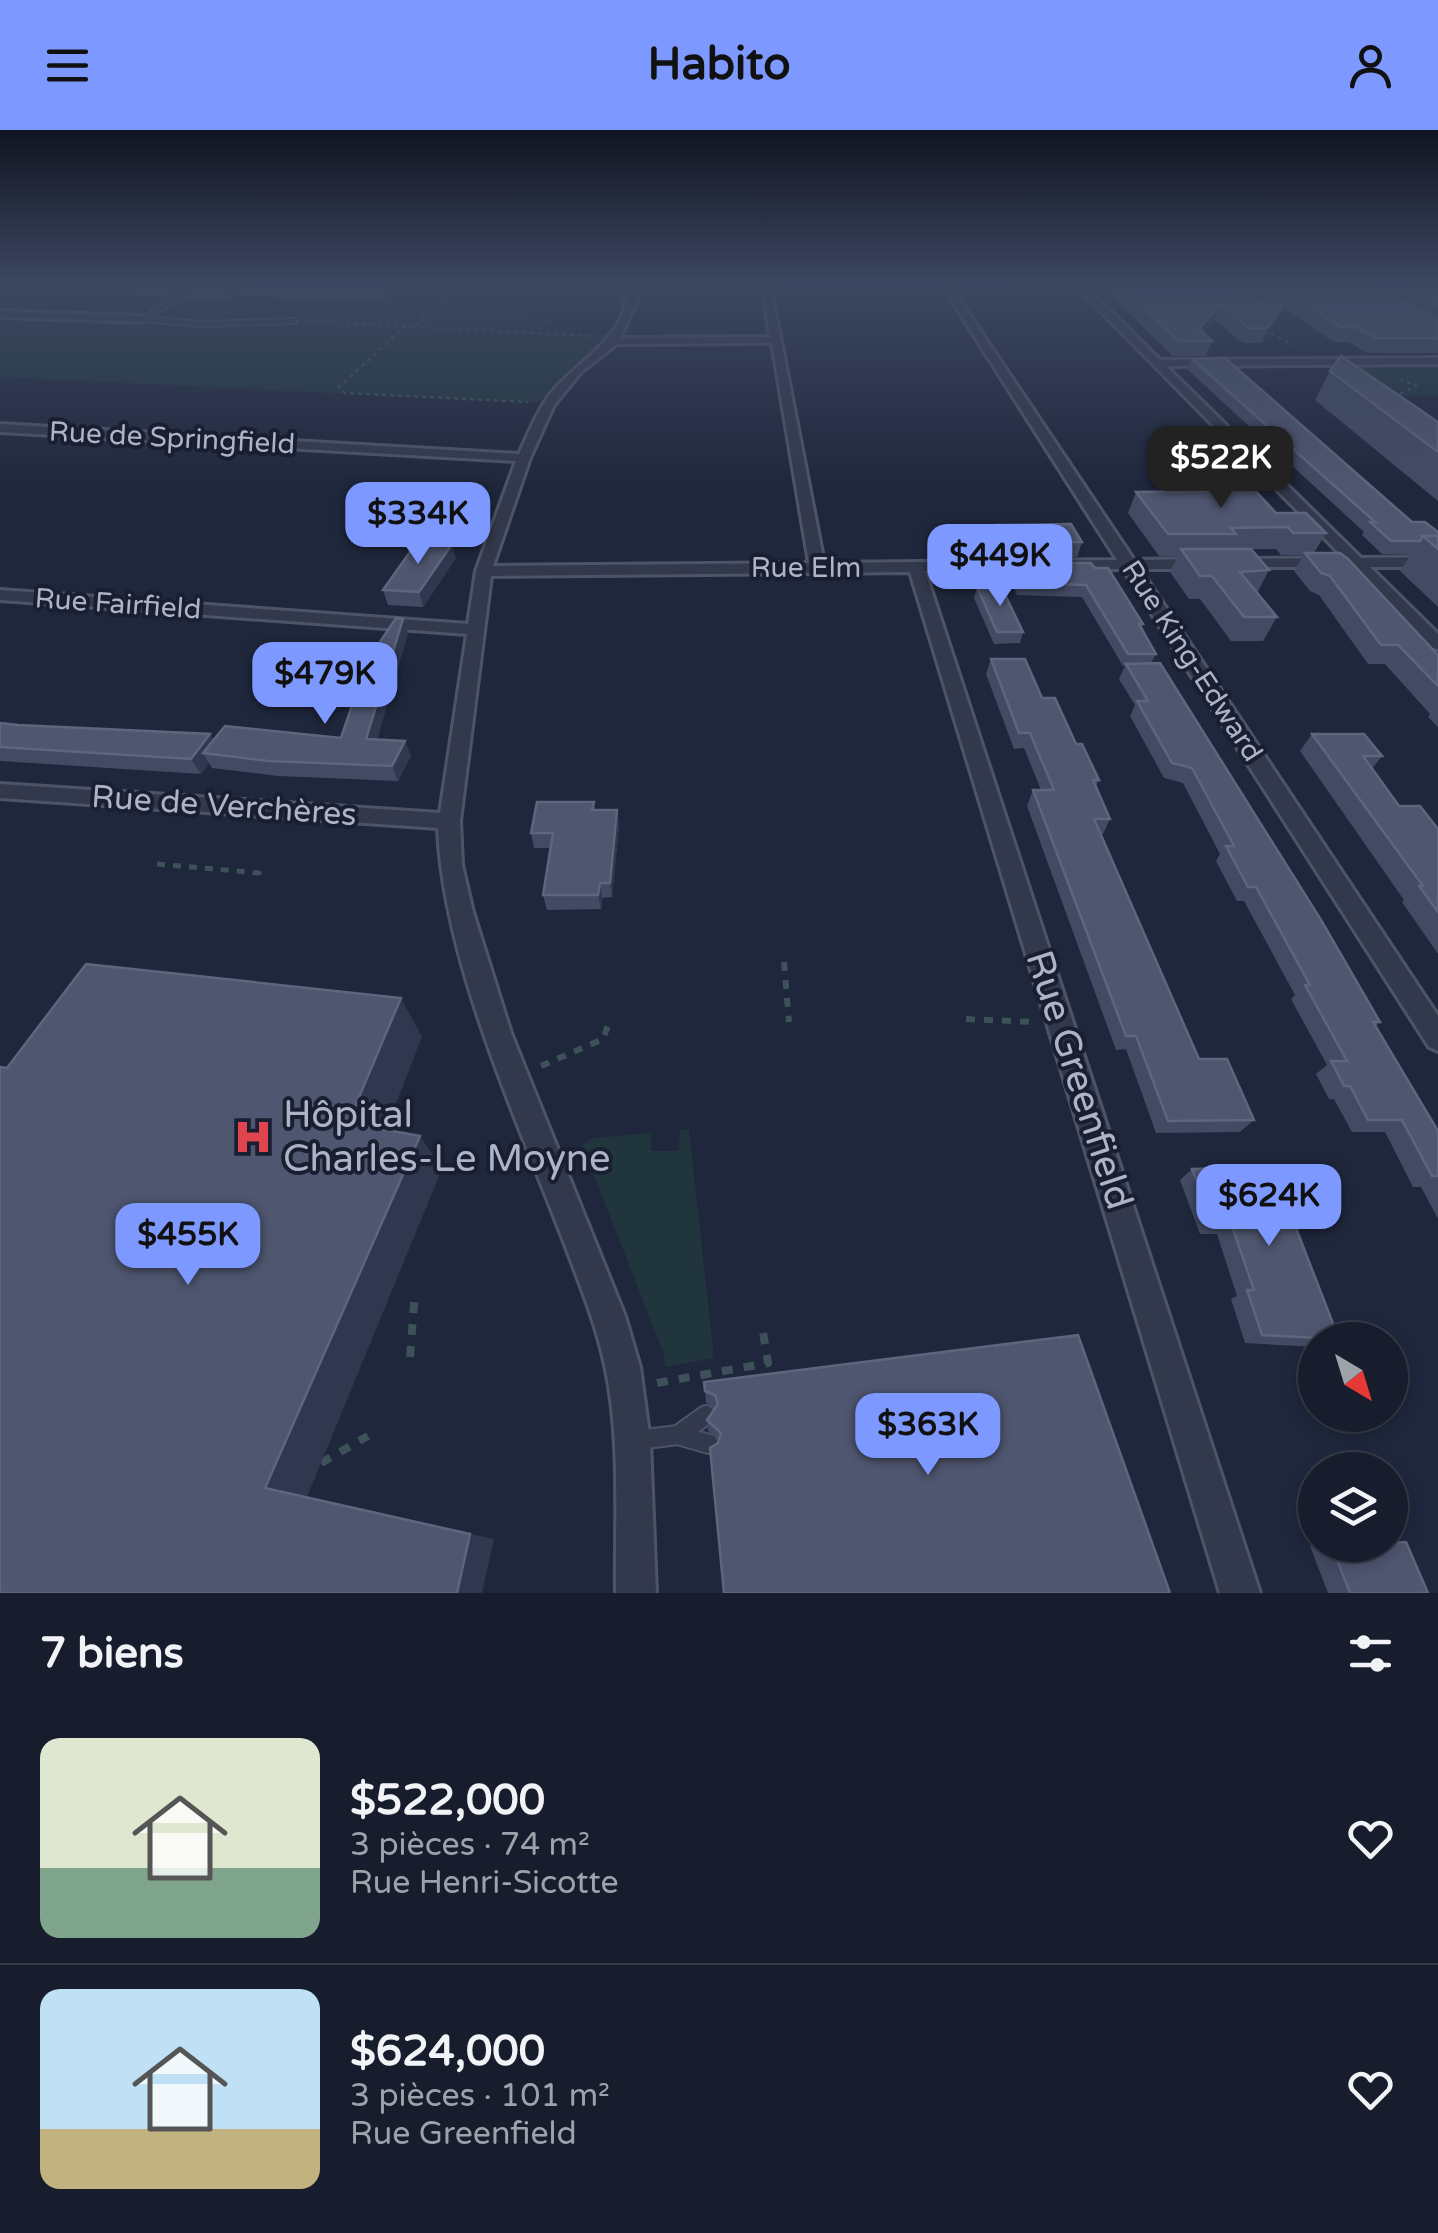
<!DOCTYPE html>
<html lang="fr">
<head>
<meta charset="utf-8">
<style>
  body { margin:0; font-family:"Varela Round",sans-serif; background:#242a39; color:#f1f3f6; height:100vh; display:flex; flex-direction:column; font-size:38px; white-space:nowrap }
  * { box-sizing:border-box; margin:0 }
  p { font-size:32px; color:#9ea2aa }
  .icon { flex:none; width:55px; height:55px; fill:none; stroke:currentColor; stroke-width:2; stroke-linecap:round; stroke-linejoin:round }
  .map { position:relative; height:1463px; overflow:hidden }
  .sheet { display:flex; flex-direction:column; background:#171d2d; flex:1 }
  .sheet>* { flex:none }
  .needle { width:65px; rotate:142deg }
  .buttons { position:absolute; left:1298px; top:1192px; display:grid; gap:20px }
  .buttons a { display:grid; place-items:center; width:110px; height:110px; border-radius:50%; background:#171d2d; box-shadow:0 5px 15px #0003,0 0 0 2px #363b49; font-size:50px }
  .price { position:absolute; translate:-50% -85px; padding:0 22px; border-radius:20px; background:#7d98ff; color:#111; font-size:32px; line-height:65px; filter:drop-shadow(0 2px 5px #0008) }
  .price::after { content:''; position:absolute; left:50%; top:60px; width:30px; height:22px; margin-left:-15px; background:inherit; clip-path:polygon(0 0,100% 0,50% 100%) }
  .price.selected { background:#222; color:#fff }
  ul { padding:0; list-style:none }
  li { display:flex; align-items:center; gap:30px; height:250px; padding:0 40px }
  li+li { border-top:2px solid #363b49 }
  li span { display:grid; place-items:center; flex:none; width:280px; height:200px; border-radius:20px; color:#555 }
  li>.icon { margin-inline-start:auto }
  span .icon { width:120px; height:120px; fill:#fffc; stroke-width:1 }
  li b { font-size:42px }
  h2 { display:flex; justify-content:space-between; align-items:center; height:120px; padding:0 40px; font-size:42px }
  header { display:flex; justify-content:space-between; align-items:center; height:130px; padding:0 40px; background:#7d98ff; color:#111; font-size:45px; font-weight:800 }
  .map>svg:first-child { display:block }
  .green { fill:#21353d }
  .lines { fill:none; stroke-linecap:round; stroke-linejoin:round }
  .lane-far1-casing { stroke:#4e5467; stroke-width:8 }
  .lane-casing { stroke:#4e5467; stroke-width:22 }
  .street-casing { stroke:#4e5467; stroke-width:6 }
  .path-far3 { stroke:#3c5158; stroke-width:2.5; stroke-dasharray:4 4; stroke-linecap:butt }
  .path-far2 { stroke:#3c5158; stroke-width:5; stroke-dasharray:8 8; stroke-linecap:butt }
  .path-far1 { stroke:#3c5158; stroke-width:6; stroke-dasharray:9 9; stroke-linecap:butt }
  .path { stroke:#3c5158; stroke-width:8; stroke-dasharray:11 11; stroke-linecap:butt }
  .lane-far1 { stroke:#33394c; stroke-width:5 }
  .lane { stroke:#33394c; stroke-width:18 }
  .street { fill:#33394c; fill-rule:evenodd }
  .wall { fill:#434b64; fill-rule:evenodd }
  .shaded-wall { fill:#303850 }
  .building { fill:#4f566f; stroke:#5e657d; stroke-width:2.5 }
  .labels { text-anchor:middle; dominant-baseline:central; stroke-width:8; stroke-linejoin:round; paint-order:stroke }
  .far-street-label { font-size:28px; fill:#aeb4c8; stroke:#191f31 }
  .street-label { font-size:32px; fill:#aeb4c8; stroke:#191f31 }
  .near-street-label { font-size:38px; fill:#aeb4c8; stroke:#191f31 }
  .near-poi-label { font-size:38px; fill:#aeb4c8; stroke:#191f31; text-anchor:start }
</style>
</head>
<body>
<header><svg class="icon" aria-label="menu" viewBox="0 0 24 24"><path d="M4 6h16M4 12h16M4 18h16"/></svg>Habito<svg class="icon" aria-label="person" viewBox="0 0 24 24"><circle cx="12" cy="8" r="4"/><path d="M4 21q1-7 8-7t8 7"/></svg></header>
<div class="map">
<svg width="1438" height="1463" viewBox="0 0 1438 1463">
  <rect width="100%" height="100%" fill="#1f273c"/>
  <g class="green">
    <path d="M357 154 527 156 508 176 538 178 531 186 554 187 543 200 606 204 538 273 0 247V194L13 188 166 193 207 170 326 174Z"/>
    <path d="M1438 235V266H1396L1361 238Z"/>
    <path d="M689 999 714 1228 665 1237 664 1224 582 1015 593 1008 651 1003V1021H679L680 1000Z"/>
  </g>
  <g class="lines">
    <g class="lane-far1-casing">
      <g id="lane-far1">
        <path d="M142 189 203 194 294 191"/>
        <path d="M142 189 203 154"/>
      </g>
    </g>
    <g class="lane-casing">
      <g id="lane">
        <path d="M678 1305 709 1314"/>
        <path d="M637 1310 678 1305 706 1285"/>
      </g>
    </g>
    <g class="street-casing">
      <g id="street">
        <path d="M626 154H634L638 168 620 208 770 207 762 154H770L824 433 1117 430 941 154H949L1134 430 1200 429 1208 434 1200 439H1140L1438 886V921L1429 917 1123 439 925 441 1260 1463H1220L910 442 491 446 460 691 462 735 473 782 511 903 625 1186 640 1237 650 1311 656 1463H616C615 1388 621 1308 605 1235 596 1193 579 1152 564 1112 517 989 443 829 438 698L0 668V654L440 683 467 504 0 470V460L468 494 476 441 516 331 0 302V294L519 324C527 307 534 289 544 273 569 233 634 208 626 154ZM772 213 809 433 493 436 530 328 554 275 581 242 617 214Z"/>
        <path d="M1074 154H1083L1160 230 1438 228V234L1166 236 1361 428 1438 427V437H1370L1438 504V519L1432 518 1353 437H1227V431L1232 429 1344 428Z"/>
        <path d="M1242 163 1266 167 1279 175 1256 182 1225 171ZM1243 169 1265 174 1256 176 1239 171Z"/>
        <path d="M0 181 142 186 147 189 142 192 0 187Z"/>
      </g>
    </g>
    <g class="path-far3">
      <path d="M30 154 60 155"/>
      <path d="M532 154H614"/>
      <path d="M0 161 40 154"/>
      <path d="M299 176 334 177"/>
      <path d="M307 191 591 206"/>
      <path d="M416 195 459 156 472 154"/>
      <path d="M406 196 339 257 345 263 528 272"/>
      <path d="M1264 199 1293 215"/>
      <path d="M1392 264 1404 263 1416 255 1401 250"/>
    </g>
    <path class="path-far2" d="M157 734 259 743 258 751"/>
    <g class="path-far1">
      <path d="M784 832 789 892"/>
      <path d="M966 889 1033 892"/>
      <path d="M541 936 603 909 608 895"/>
    </g>
    <g class="path">
      <path d="M410 1227 415 1161"/>
      <path d="M657 1253 768 1233 763 1202"/>
      <path d="M321 1333 368 1306"/>
    </g>
    <use href="#lane-far1" class="lane-far1"/>
    <use href="#lane" class="lane"/>
    <use href="#street" class="street"/>
  </g>
  <g class="wall">
    <path d="M0 154H38L26 159 9 158 0 162Z"/>
    <path d="M129 154H406L383 171 237 166 231 170 191 168 187 157 168 167 135 166Z"/>
    <path d="M1099 154H1438V223H1367L1349 212H1334L1285 179 1261 213H1243L1214 190 1203 203 1212 211 1206 226H1173ZM1243 159 1267 163 1273 168 1261 171 1236 163Z"/>
    <path d="M1192 229 1412 392 1438 402V477L1400 441 1411 424H1382L1362 405 1364 402 1188 240Z"/>
    <path d="M1330 241 1438 292V371L1315 270Z"/>
    <path d="M1201 354 1326 403 1314 423 1438 525V597L1428 587 1430 584 1385 534H1368L1319 465 1310 461 1294 441 1304 425H1281L1276 419H1251L1269 440 1257 463 1277 487 1263 511H1231L1200 469H1189L1170 442 1178 426H1159L1128 383 1136 362 1198 361Z"/>
    <path d="M477 368 457 398 431 396 428 385Z"/>
    <path d="M996 395 1082 412 1077 427H1000L992 409Z"/>
    <path d="M456 428 423 477 388 475 383 460Z"/>
    <path d="M1011 433 1095 438 1143 494 1141 499 1156 524 1151 533 1380 892 1376 896 1438 1001V1089L1421 1057H1413L1385 1002H1352L1334 969H1329L1316 944 1327 935 1291 869 1295 865 1244 771H1237L1216 731 1220 724 1183 653 1164 648 1130 586 1135 575 1119 549 1125 536H1123L1082 467 1017 465 1008 445Z"/>
    <path d="M977 457 1023 502 1020 513 994 514 974 468Z"/>
    <path d="M403 489 408 503 377 609 405 611 411 626 398 651 278 646 212 638 209 633 201 644 0 631V593L214 609 341 608Z"/>
    <path d="M991 529 1042 568 1076 614 1099 650 1096 656 1110 689 1103 704H1101L1199 929 1254 990 1240 1002 1156 1003 1126 919 1116 920 1027 676 1033 660H1041L1024 618 1014 619 986 544Z"/>
    <path d="M1312 604 1382 626 1372 639 1399 676 1438 699V824L1402 772 1404 770 1300 621Z"/>
    <path d="M594 672 595 680H617L619 695 612 767 602 768 601 779 547 780 543 765 551 718H534L531 703Z"/>
    <path d="M1192 1039 1301 1080 1291 1086 1339 1209 1315 1210V1217L1245 1213 1231 1169 1237 1166 1217 1104H1200L1180 1050Z"/>
    <path d="M1078 1205 718 1313 719 1310 708 1301 707 1290 716 1278 706 1273 704 1252Z"/>
    <path d="M1333 1415 1428 1463H1328L1310 1416Z"/>
  </g>
  <g class="shaded-wall">
    <path d="M0 154H6L9 158 0 162Z"/>
    <path d="M23 154H38L26 159Z"/>
    <path d="M162 154H185L187 157 168 167Z"/>
    <path d="M225 154H233L237 166 231 170Z"/>
    <path d="M379 154H406L383 171Z"/>
    <path d="M1231 154H1245L1243 159 1221 170 1227 156Z"/>
    <path d="M1291 165 1285 179 1261 213 1267 198Z"/>
    <path d="M1220 175 1214 190 1196 211 1199 199Z"/>
    <path d="M475 357 477 368 457 398 454 387Z"/>
    <path d="M452 414 456 428 423 477 419 462Z"/>
    <path d="M403 489 408 503 373 624 366 609Z"/>
    <path d="M210 604 220 619 203 623 209 633 201 644 191 629Z"/>
    <path d="M405 611 411 626 398 651 392 636Z"/>
    <path d="M617 680 619 695 612 767 610 753Z"/>
    <path d="M600 753 602 768 601 779 598 765Z"/>
    <path d="M401 868 422 907 375 1027 348 993Z"/>
    <path d="M420 1006 442 1039 307 1367 265 1358Z"/>
    <path d="M470 1404 494 1409 482 1463H457Z"/>
  </g>
  <g class="building">
    <path d="M1117 154H1231L1227 156 1229 160 1261 171 1286 164 1289 160 1279 154H1372L1438 191V208H1375L1356 197H1341L1291 165 1267 198H1249L1220 175 1199 199 1212 211H1179Z"/>
    <path d="M1396 154H1438V177Z"/>
    <path d="M1341 226 1438 292V322L1330 241Z"/>
    <path d="M1225 228 1412 392H1425L1438 402V406H1423L1420 411H1391L1370 392H1375L1192 229Z"/>
    <path d="M1201 354H1249L1276 383H1306L1326 403H1293L1288 397 1231 398 1236 404H1168L1136 362 1207 361Z"/>
    <path d="M449 356 475 357 454 387 428 385Z"/>
    <path d="M1071 394 1082 412 1004 413 996 395Z"/>
    <path d="M1423 406H1438V419Z"/>
    <path d="M417 412 452 414 419 462 383 460Z"/>
    <path d="M1181 419H1251L1269 440 1240 442 1277 487H1244L1212 446H1200Z"/>
    <path d="M1305 423H1340L1348 429 1438 525V556L1398 515H1381L1330 446 1321 443Z"/>
    <path d="M1011 433H1091L1095 438H1108L1143 494H1139L1156 524H1128L1086 455 1020 453Z"/>
    <path d="M1001 456 1023 502H997L977 457Z"/>
    <path d="M396 488 403 489 366 609 405 611 392 636 269 631 203 623 225 596 341 608 367 531Z"/>
    <path d="M991 529H1025L1042 568H1055L1076 614H1082L1099 650H1093L1110 689H1094L1199 929H1227L1254 990 1168 991 1136 906H1126L1033 660H1054L1030 603H1019Z"/>
    <path d="M1160 533 1321 790 1380 892H1373L1438 1001V1046H1432L1402 990H1368L1350 956H1344L1331 931H1347L1305 855H1310L1256 757H1248L1226 716H1234L1192 638 1172 633 1137 571H1148L1126 534Z"/>
    <path d="M0 593 18 595 210 604 191 629 0 617Z"/>
    <path d="M1312 604H1364L1382 626H1363L1399 676H1420L1438 699V782L1419 756H1423Z"/>
    <path d="M537 672H594L592 680H617L610 753H600L598 765H543L553 703H531Z"/>
    <path d="M86 834 401 868 348 993 420 1006 265 1358 470 1404 457 1463H0V937L7 938Z"/>
    <path d="M1280 1037 1301 1080H1289L1339 1209 1262 1205 1247 1160H1254L1231 1093 1214 1094 1192 1039Z"/>
    <path d="M1078 1205 1170 1463H724L710 1318 718 1313 721 1303 707 1290 718 1274 715 1265 705 1261 704 1252Z"/>
    <path d="M1406 1412 1428 1463H1350L1331 1415H1390V1413Z"/>
  </g>
  <linearGradient id="sky" x2="0" y2="1"><stop stop-color="#111521"/><stop offset="0.43" stop-color="#3c4761"/><stop offset="1" stop-color="#3c4761" stop-opacity="0"/></linearGradient>
  <rect width="1438" height="358" fill="url(#sky)"/>
  <defs>
    <g id="hospital-bare" transform="scale(3)"><path d="M-5-5h3v3.5h4V-5h3V5h-3V1.5h-4V5h-3Z" fill="#e0444e" stroke="#191f31" stroke-width="2.5" paint-order="stroke"/></g>
  </defs>
  <g fill-rule="evenodd">
    <use href="#hospital-bare" x="253" y="1007"/>
  </g>
  <g class="labels">
    <g class="far-street-label">
      <text transform="translate(172 308) rotate(3)">Rue de Springfield</text>
      <text x="806" y="438">Rue Elm</text>
      <text transform="translate(118 474) rotate(4)">Rue Fairfield</text>
      <text transform="translate(1192 531) rotate(57)">Rue King-Edward</text>
    </g>
    <g class="street-label">
      <text transform="translate(224 676) rotate(4)">Rue de Verchères</text>
    </g>
    <g class="near-street-label">
      <text transform="translate(1079 950) rotate(72)">Rue Greenfield</text>
    </g>
    <g class="near-poi-label">
      <text x="283" y="985">Hôpital<tspan x="283" dy="44">Charles-Le Moyne</tspan></text>
    </g>
  </g>
</svg>
<div class="buttons">
<a><svg class="needle" viewBox="-14 -14 28 28"><path d="M0-13l5 13h-10z" fill="#e53935"/><path d="M0 13l5-13h-10z" fill="#9ea2aa"/></svg></a>
<a><svg class="icon" aria-label="layers" viewBox="0 0 24 24"><path d="M12 4l9 5-9 5-9-5zM3 14l9 5 9-5"/></svg></a>
</div>
<b class="price selected" style="left:1221px;top:381px">$522K</b>
<b class="price" style="left:418px;top:437px">$334K</b>
<b class="price" style="left:1000px;top:479px">$449K</b>
<b class="price" style="left:325px;top:597px">$479K</b>
<b class="price" style="left:1269px;top:1119px">$624K</b>
<b class="price" style="left:188px;top:1158px">$455K</b>
<b class="price" style="left:928px;top:1348px">$363K</b>
</div>
<section class="sheet">
<h2>7 biens<svg class="icon" aria-label="filters" viewBox="0 0 24 24"><path d="M4 7h16M4 17h16"/><circle cx="9" cy="7" r="2"/><circle cx="15" cy="17" r="2"/></svg></h2>
<ul>
<li><span style="background:linear-gradient(#dfe7d0 65%,#7fa58c 0)"><svg class="icon" aria-label="home" viewBox="0 0 24 24"><path d="M3 11l9-7 9 7M6 9v11h12V9"/></svg></span><div><b>$522,000</b><p>3 pièces · 74 m²</p><p>Rue Henri-Sicotte</p></div><svg class="icon" aria-label="heart" viewBox="0 0 24 24"><path d="M12 20l-8-8c-3-5 5-10 8-4 3-6 11-1 8 4z"/></svg></li>
<li><span style="background:linear-gradient(#bfe0f5 70%,#c2b280 0)"><svg class="icon" aria-label="home" viewBox="0 0 24 24"><path d="M3 11l9-7 9 7M6 9v11h12V9"/></svg></span><div><b>$624,000</b><p>3 pièces · 101 m²</p><p>Rue Greenfield</p></div><svg class="icon" aria-label="heart" viewBox="0 0 24 24"><path d="M12 20l-8-8c-3-5 5-10 8-4 3-6 11-1 8 4z"/></svg></li>
</ul>
</section>
</body>
</html>
